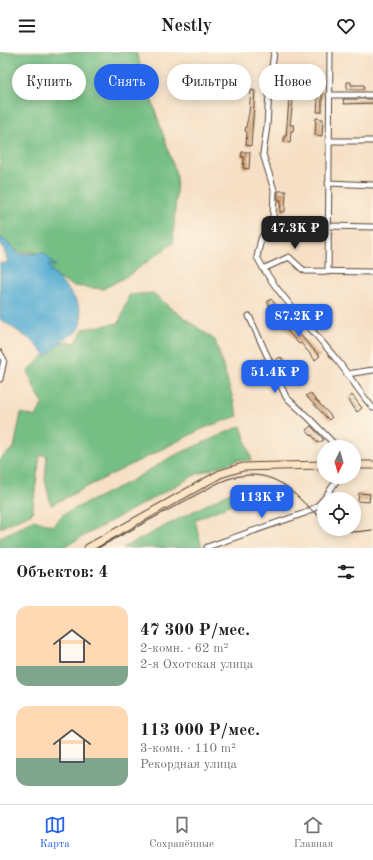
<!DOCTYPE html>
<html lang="ru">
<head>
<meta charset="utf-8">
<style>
  body { margin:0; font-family:"Old Standard TT",serif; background:#f6f6f6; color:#202124; height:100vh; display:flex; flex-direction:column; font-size:15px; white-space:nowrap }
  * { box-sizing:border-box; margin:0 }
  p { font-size:13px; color:#757577 }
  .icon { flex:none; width:22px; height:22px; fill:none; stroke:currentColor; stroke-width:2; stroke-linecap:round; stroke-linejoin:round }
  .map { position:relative; height:496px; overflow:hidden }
  .sheet { display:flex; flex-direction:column; background:#fff; flex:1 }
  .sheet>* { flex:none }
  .top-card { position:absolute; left:12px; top:12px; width:349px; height:36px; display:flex; gap:8px }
  .needle { width:26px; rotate:185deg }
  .fabs { position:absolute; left:317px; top:388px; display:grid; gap:8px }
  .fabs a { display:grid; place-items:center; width:44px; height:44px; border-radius:50%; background:#fff; box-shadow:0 2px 10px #0003; font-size:20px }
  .price { position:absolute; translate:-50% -34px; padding:0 9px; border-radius:8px; background:#2563eb; color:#fff; font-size:13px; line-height:26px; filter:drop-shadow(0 1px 2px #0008) }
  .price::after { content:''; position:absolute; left:50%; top:24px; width:12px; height:9px; margin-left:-6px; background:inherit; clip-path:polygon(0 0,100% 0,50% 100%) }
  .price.active { background:#222; color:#fff }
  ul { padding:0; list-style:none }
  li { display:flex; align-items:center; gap:12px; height:100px; padding:0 16px }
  li span { display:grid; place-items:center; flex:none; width:112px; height:80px; border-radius:12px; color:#555 }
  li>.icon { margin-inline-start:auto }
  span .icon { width:48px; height:48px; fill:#fffc; stroke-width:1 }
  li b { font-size:17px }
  h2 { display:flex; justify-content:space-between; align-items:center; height:48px; padding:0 16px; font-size:17px }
  .pill { padding:0 14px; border-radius:18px; background:#fff; box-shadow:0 2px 10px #0003; font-size:14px; line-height:36px }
  .pill.active { background:#2563eb; color:#fff }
  header { display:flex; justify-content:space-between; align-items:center; height:52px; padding:0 16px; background:#fff; font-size:18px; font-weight:700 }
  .tabs { display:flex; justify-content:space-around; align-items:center; height:56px; border-top:1px solid #e0e0e0; background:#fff; font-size:11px; color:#757577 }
  .tabs a { display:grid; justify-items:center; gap:2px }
  .tabs .active { color:#2563eb }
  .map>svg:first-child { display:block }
  .forest { fill:#75be84; stroke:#587451 }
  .water { fill:#56add3; stroke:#486c78 }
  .building { fill:#d0a272 }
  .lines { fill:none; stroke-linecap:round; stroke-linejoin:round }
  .street-casing { stroke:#574537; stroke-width:7 }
  .secondary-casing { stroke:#574537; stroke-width:9 }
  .street { stroke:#fff; stroke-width:5 }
  .secondary { stroke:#fce5c4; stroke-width:7 }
  .tram { stroke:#3b2a1e; stroke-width:1 }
</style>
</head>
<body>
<header><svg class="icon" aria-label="menu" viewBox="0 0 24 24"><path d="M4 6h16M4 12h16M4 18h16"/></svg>Nestly<svg class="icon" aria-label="heart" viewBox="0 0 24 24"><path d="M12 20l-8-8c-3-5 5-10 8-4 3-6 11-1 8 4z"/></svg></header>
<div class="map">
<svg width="373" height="496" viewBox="0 0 373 496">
  <rect width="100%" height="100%" fill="#fcf5e5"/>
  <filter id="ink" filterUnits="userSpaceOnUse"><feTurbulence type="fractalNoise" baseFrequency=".025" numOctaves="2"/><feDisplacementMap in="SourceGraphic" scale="8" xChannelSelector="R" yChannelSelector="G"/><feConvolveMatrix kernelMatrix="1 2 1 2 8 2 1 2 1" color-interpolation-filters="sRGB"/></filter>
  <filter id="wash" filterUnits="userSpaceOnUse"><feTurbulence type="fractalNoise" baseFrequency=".012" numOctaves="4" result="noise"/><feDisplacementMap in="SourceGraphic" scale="16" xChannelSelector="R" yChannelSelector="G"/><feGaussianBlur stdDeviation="0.9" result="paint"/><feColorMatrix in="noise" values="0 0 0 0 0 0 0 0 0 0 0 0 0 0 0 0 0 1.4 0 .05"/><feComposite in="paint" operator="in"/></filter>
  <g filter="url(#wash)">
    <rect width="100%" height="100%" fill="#f6dfc4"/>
    <g class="forest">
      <path d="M0 0H136L177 125 173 191 129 223 103 237 73 234 53 224 35 200H9L0 191Z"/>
      <path d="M153 241 169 255 215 288 238 364 204 376 51 453 45 427 47 403H40L32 461 0 476V407L14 396 21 361 36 365 43 350 36 340 28 319 43 304 61 289 76 291 83 277 119 271 129 243Z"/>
      <path d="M241 374 252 408H239L197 422 62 496H0V485L11 480 33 468 53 474 62 463 131 429 171 405Z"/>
      <path d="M238 436 236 450 195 468 202 496H123Z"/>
    </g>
    <path class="water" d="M0 184 20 202 45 201 53 211V212L56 214 55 215 49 212V214L52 218 51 220 56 223V225C65 233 81 251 81 263 82 268 79 274 78 279L64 287 47 304 31 288 0 267V210L2 212 8 210 3 194 0 193Z"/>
    <g id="blocks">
      <g class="building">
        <path d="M318 26H322V60H317L319 34Z"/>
        <path d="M347 30H351V33H364V37H347Z"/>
        <path d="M251 38 255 39 251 94 246 93 247 80 245 79 249 61Z"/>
        <path d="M343 47H373V51L344 52Z"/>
        <path d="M289 48H293L290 73H294L293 79H291L290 91 284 90V84H286Z"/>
        <path d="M316 66 323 67 322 84 315 83Z"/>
        <path d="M242 100H250L249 117 243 116 244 105H241Z"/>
        <path d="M278 139H286L285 160H280L281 148H278Z"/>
        <path d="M271 247 284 262 280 265 267 250Z"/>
        <path d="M315 257 319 262 317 263 326 271 320 276 316 272 318 270 310 261Z"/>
        <path d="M288 267 300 280 299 281 308 292 320 304 315 308 301 291 299 292 282 273Z"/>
        <path d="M281 305 284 311H283L288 319 284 322 275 308Z"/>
        <path d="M263 307 269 318 263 321 257 310Z"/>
        <path d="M310 341 315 347 332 365 329 368 306 344Z"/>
        <path d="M352 343 362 356 357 360 348 347Z"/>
        <path d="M311 374 324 388 318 391 312 383 311 384 306 378Z"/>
        <path d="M359 441 370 442 369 450 358 449Z"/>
      </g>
    </g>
  </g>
  <g filter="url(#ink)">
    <use href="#blocks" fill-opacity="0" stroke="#574537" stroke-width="1"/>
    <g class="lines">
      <g class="street-casing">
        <g id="street">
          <path d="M274 0 269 39 267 74 263 102 274 138 273 166 261 187 257 205C275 240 307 271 332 302 347 319 358 339 373 356"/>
          <path d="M329 43H373"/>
          <path d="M328 89H373"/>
          <path d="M328 131 373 133"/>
          <path d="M328 174 373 175"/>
          <path d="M263 217 289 205 302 217 306 219 373 220"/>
          <path d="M328 220 330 0"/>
          <path d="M249 264 286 345 310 367 337 395"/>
          <path d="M0 301 4 308 0 327"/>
          <path d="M347 322 373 318"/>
          <path d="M324 447 337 428 338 425"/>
          <path d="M207 495 305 461 316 455 324 447"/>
        </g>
      </g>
      <g class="secondary-casing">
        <g id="secondary">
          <path d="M354 413H373"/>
          <path d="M88 496 220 422 243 415 324 413"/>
        </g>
      </g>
      <use href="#street" class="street"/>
      <use href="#secondary" class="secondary"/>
      <g class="tram">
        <path d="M337 477 355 480 373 478"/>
        <path d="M98 496 218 431C242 420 267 419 289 437 301 447 311 459 324 468"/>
      </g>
    </g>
  </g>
</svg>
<div class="fabs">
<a><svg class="needle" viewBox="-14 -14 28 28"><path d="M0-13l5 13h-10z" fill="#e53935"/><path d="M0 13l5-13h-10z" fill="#757577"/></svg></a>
<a><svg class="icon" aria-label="locate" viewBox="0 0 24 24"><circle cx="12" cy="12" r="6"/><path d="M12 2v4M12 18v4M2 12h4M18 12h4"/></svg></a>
</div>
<b class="price active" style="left:295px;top:198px">47.3K ₽</b>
<b class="price" style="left:299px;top:286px">87.2K ₽</b>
<b class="price" style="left:275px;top:342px">51.4K ₽</b>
<b class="price" style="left:262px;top:467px">113K ₽</b>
<div class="top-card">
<a class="pill">Купить</a>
<a class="pill active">Снять</a>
<a class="pill">Фильтры</a>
<a class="pill">Новое</a>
</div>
</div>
<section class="sheet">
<h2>Объектов: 4<svg class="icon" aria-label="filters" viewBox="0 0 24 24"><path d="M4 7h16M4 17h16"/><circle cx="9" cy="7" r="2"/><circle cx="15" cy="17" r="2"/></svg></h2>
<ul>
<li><span style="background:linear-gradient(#ffd9b3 75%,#7fa58c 0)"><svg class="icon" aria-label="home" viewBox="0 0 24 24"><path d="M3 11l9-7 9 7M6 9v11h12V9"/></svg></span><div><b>47 300 ₽/мес.</b><p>2-комн. · 62 m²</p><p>2-я Охотская улица</p></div></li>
<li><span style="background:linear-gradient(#ffd9b3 65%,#7fa58c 0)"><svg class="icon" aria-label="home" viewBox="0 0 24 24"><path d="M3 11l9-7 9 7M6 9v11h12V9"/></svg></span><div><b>113 000 ₽/мес.</b><p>3-комн. · 110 m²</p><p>Рекордная улица</p></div></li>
</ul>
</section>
<nav class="tabs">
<a class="active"><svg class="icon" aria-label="map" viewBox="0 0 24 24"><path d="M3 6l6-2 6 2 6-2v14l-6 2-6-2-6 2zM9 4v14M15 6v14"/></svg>Карта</a>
<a><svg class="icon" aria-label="saved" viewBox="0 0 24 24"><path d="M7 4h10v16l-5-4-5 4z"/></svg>Сохранённые</a>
<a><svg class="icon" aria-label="home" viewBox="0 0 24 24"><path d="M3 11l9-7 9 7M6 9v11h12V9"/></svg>Главная</a>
</nav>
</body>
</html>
